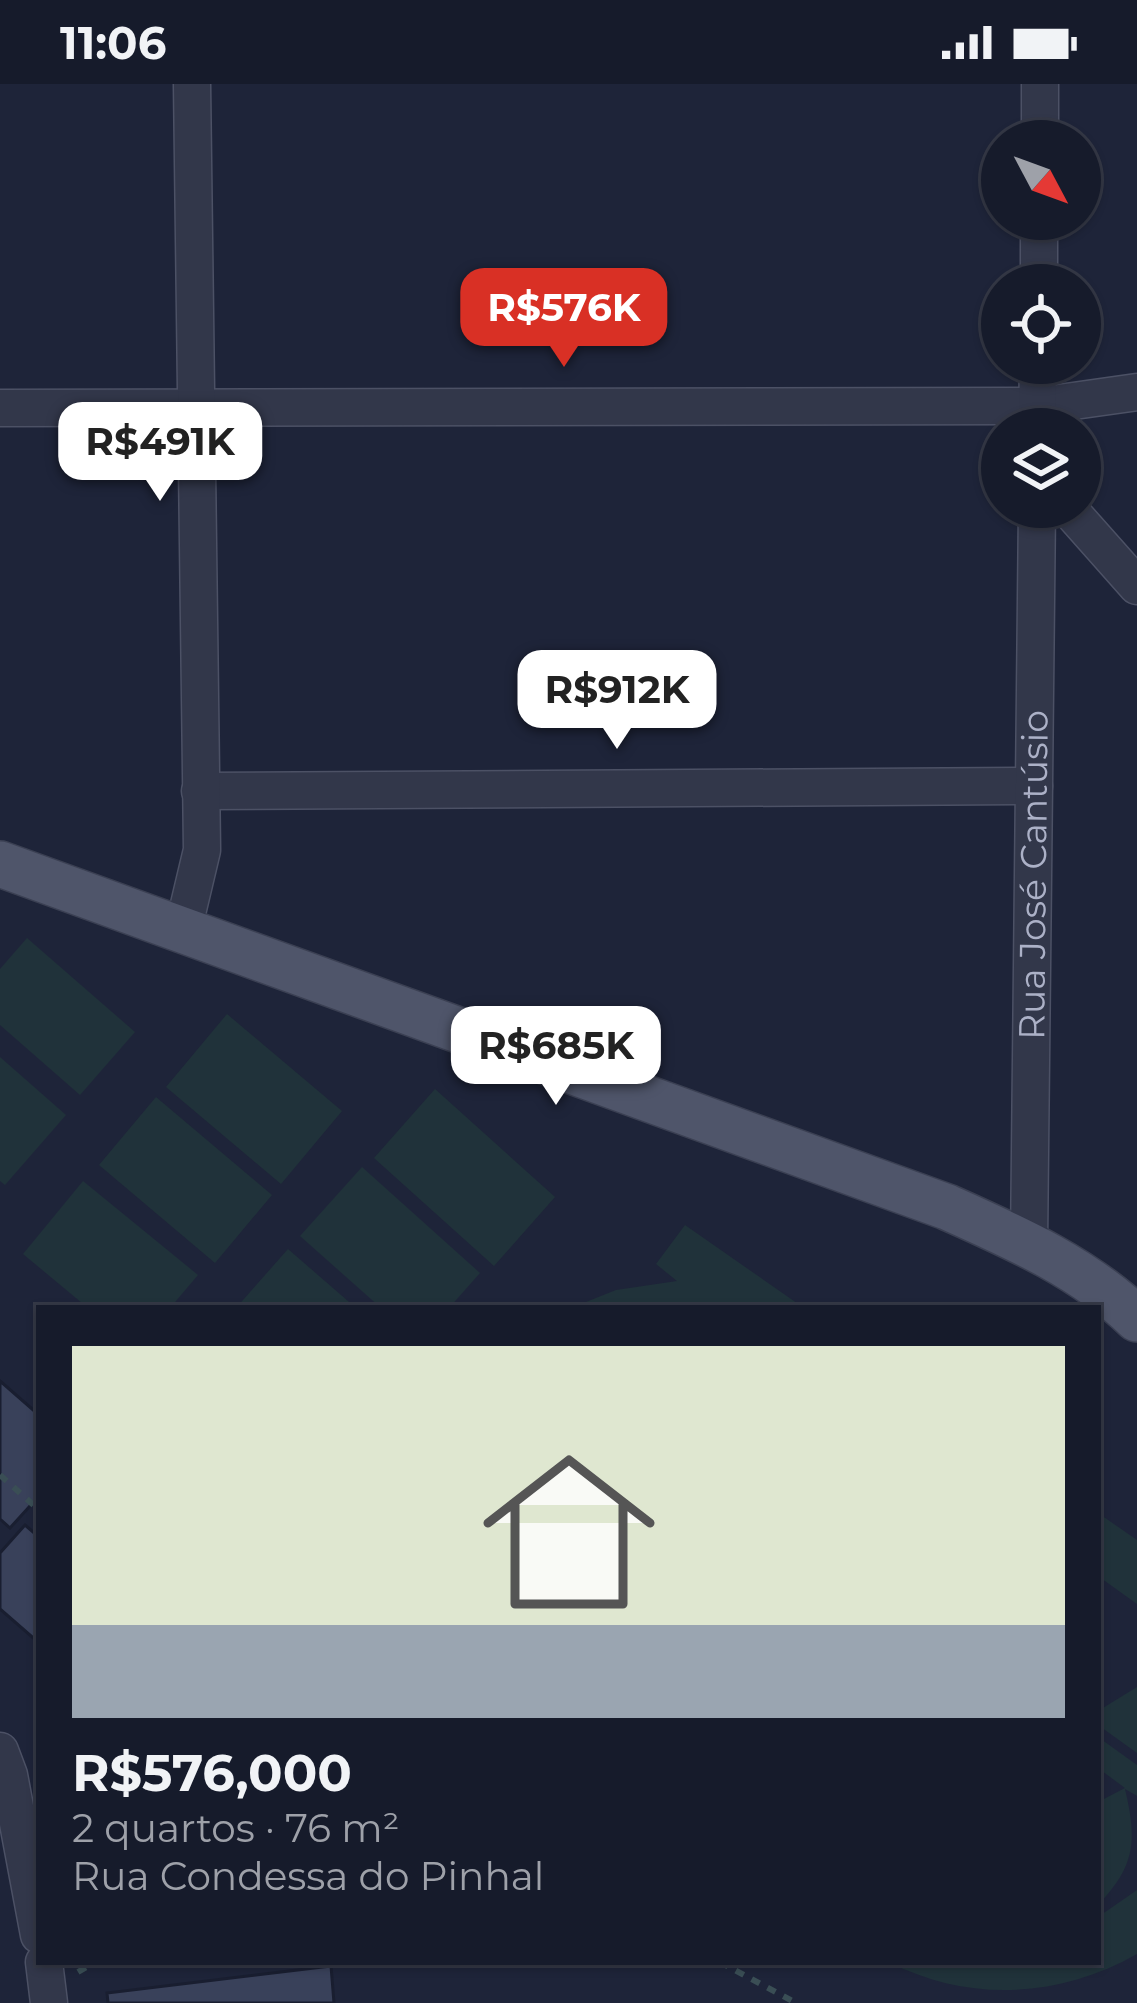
<!DOCTYPE html>
<html lang="pt">
<head>
<meta charset="utf-8">
<style>
  body { margin:0; font-family:Montserrat,sans-serif; background:#232837; color:#f1f3f6; height:100vh; display:flex; flex-direction:column; font-size:45px; white-space:nowrap }
  * { box-sizing:border-box; margin:0 }
  p { font-size:39px; color:#9ea1a9 }
  .icon { flex:none; width:66px; height:66px; fill:none; stroke:currentColor; stroke-width:2; stroke-linecap:round; stroke-linejoin:round }
  .map { position:relative; flex:1; overflow:hidden }
  .sheet { position:absolute; left:36px; top:1221px; width:1065px; height:660px; display:flex; flex-direction:column; background:#161b2b; border-radius:0px; box-shadow:0 3px 9px #0004,0 0 0 3px #353947 }
  .sheet>* { flex:none }
  .needle { width:78px; rotate:131deg }
  .tools { position:absolute; left:981px; top:36px; display:grid; gap:24px }
  .tools a { display:grid; place-items:center; width:120px; height:120px; border-radius:50%; background:#161b2b; box-shadow:0 3px 9px #0004,0 0 0 3px #353947; font-size:60px }
  .price { position:absolute; translate:-50% -102px; padding:0 27px; border-radius:24px; background:#fff; color:#222; font-size:39px; line-height:78px; filter:drop-shadow(0 3px 6px #0008) }
  .price::after { content:''; position:absolute; left:50%; top:72px; width:36px; height:27px; margin-left:-18px; background:inherit; clip-path:polygon(0 0,100% 0,50% 100%) }
  .price.on { background:#d93025; color:#fff }
  ul { padding:0; list-style:none }
  li { display:grid; align-content:center; gap:24px; height:636px; padding:0 36px }
  li+li { border-top:3px solid #353947 }
  li span { display:grid; place-items:center; height:372px; border-radius:0px; color:#555 }
  li>.icon { margin-inline-start:auto }
  span .icon { width:216px; height:216px; fill:#fffc; stroke-width:1 }
  li b { font-size:51px }
  .status { display:flex; justify-content:space-between; align-items:center; height:84px; padding:0 60px; background:#161b2b; direction:ltr }
  .status svg { height:33px; fill:currentColor }
  .map>svg:first-child { display:block }
  .green { fill:#20323a }
  .building { fill:#39415a; stroke:#191e30; stroke-width:3 }
  .lines { fill:none; stroke-linecap:round; stroke-linejoin:round }
  .minor-casing { stroke:#4c5165; stroke-width:39 }
  .major-casing { stroke:#3b4053; stroke-width:48 }
  .path { stroke:#3a4e55; stroke-width:6; stroke-dasharray:9 9; stroke-linecap:butt }
  .minor { stroke:#32374a; stroke-width:36 }
  .major { stroke:#4f556a; stroke-width:45 }
  .labels { text-anchor:middle; dominant-baseline:central; stroke-width:9; stroke-linejoin:round; paint-order:stroke }
  .street-label { font-size:36px; fill:#acb1c7; stroke:#171c2e }
</style>
</head>
<body>
<div class="status"><b>11:06</b><svg viewBox="0 0 49 12"><path d="M0 12V9h3v3zM5 12V6h3v6zM10 12V3h3v9zM15 12V0h3v12zM26 1h20v11H26zM47 4h2v5h-2z"/></svg></div>
<div class="map">
<svg width="1137" height="1919" viewBox="0 0 1137 1919">
  <rect width="100%" height="100%" fill="#1e2439"/>
  <g class="green">
    <path d="M27 854 135 948 80 1011 0 941V885Z"/>
    <path d="M227 930 342 1027 281 1100 166 1003Z"/>
    <path d="M0 973 66 1031 5 1101 0 1097Z"/>
    <path d="M435 1005 555 1113 494 1182 374 1074Z"/>
    <path d="M156 1013 272 1111 215 1179 99 1081Z"/>
    <path d="M362 1083 480 1189 449 1224H381L300 1152Z"/>
    <path d="M83 1097 198 1191 170 1224H88L23 1170Z"/>
    <path d="M685 1141 804 1224H571L616 1206 677 1197 656 1180Z"/>
    <path d="M288 1165 356 1224H236Z"/>
    <path d="M1098 1429 1137 1456V1520L1098 1492Z"/>
    <path d="M1137 1603V1669L1098 1641V1627Z"/>
    <path d="M1098 1653 1137 1681V1712L1125 1705C1137 1756 1136 1781 1098 1821V1718L1125 1704 1098 1684Z"/>
    <path d="M1137 1806V1870C1060 1914 969 1919 889 1878H1098V1833Z"/>
  </g>
  <g class="building">
    <path d="M0 1297 39 1331V1412L10 1444 0 1435Z"/>
    <path d="M25 1441 39 1453V1559L0 1525V1469Z"/>
    <path d="M331 1882 334 1919H108L107 1909Z"/>
  </g>
  <g class="lines">
    <g class="minor-casing">
      <g id="minor">
        <path d="M1040 57V0"/>
        <path d="M1039 201V135"/>
        <path d="M0 324 1038 322 1137 308"/>
        <path d="M1037 341 1038 279"/>
        <path d="M1067 423 1137 502"/>
        <path d="M200 707 1034 702"/>
        <path d="M183 846 202 766 192 0"/>
        <path id="s1" d="M1029 1160 1037 423"/>
        <path d="M0 1667 9 1691 39 1851"/>
        <path d="M44 1878 49 1919"/>
      </g>
    </g>
    <g class="major-casing">
      <path id="major" d="M0 780 947 1123C1014 1153 1083 1183 1137 1235"/>
    </g>
    <g class="path">
      <path d="M0 1391 39 1426"/>
      <path d="M720 1878 796 1919"/>
      <path d="M78 1888 95 1878"/>
    </g>
    <use href="#minor" class="minor"/>
    <use href="#major" class="major"/>
  </g>
  <g class="labels">
    <g class="street-label">
      <text stroke="none"><textPath href="#s1" startOffset="369">Rua José Cantúsio</textPath></text>
    </g>
  </g>
</svg>
<div class="tools">
<a><svg class="needle" viewBox="-14 -14 28 28"><path d="M0-13l5 13h-10z" fill="#e53935"/><path d="M0 13l5-13h-10z" fill="#9ea1a9"/></svg></a>
<a><svg class="icon" aria-label="locate" viewBox="0 0 24 24"><circle cx="12" cy="12" r="6"/><path d="M12 2v4M12 18v4M2 12h4M18 12h4"/></svg></a>
<a><svg class="icon" aria-label="layers" viewBox="0 0 24 24"><path d="M12 4l9 5-9 5-9-5zM3 14l9 5 9-5"/></svg></a>
</div>
<b class="price on" style="left:564px;top:286px">R$576K</b>
<b class="price" style="left:160px;top:420px">R$491K</b>
<b class="price" style="left:617px;top:668px">R$912K</b>
<b class="price" style="left:556px;top:1024px">R$685K</b>
<section class="sheet">
<ul>
<li><span style="background:linear-gradient(#dfe7d0 75%,#9aa5b1 0)"><svg class="icon" aria-label="home" viewBox="0 0 24 24"><path d="M3 11l9-7 9 7M6 9v11h12V9"/></svg></span><div><b>R$576,000</b><p>2 quartos · 76 m²</p><p>Rua Condessa do Pinhal</p></div></li>
</ul>
</section>
</div>
</body>
</html>
